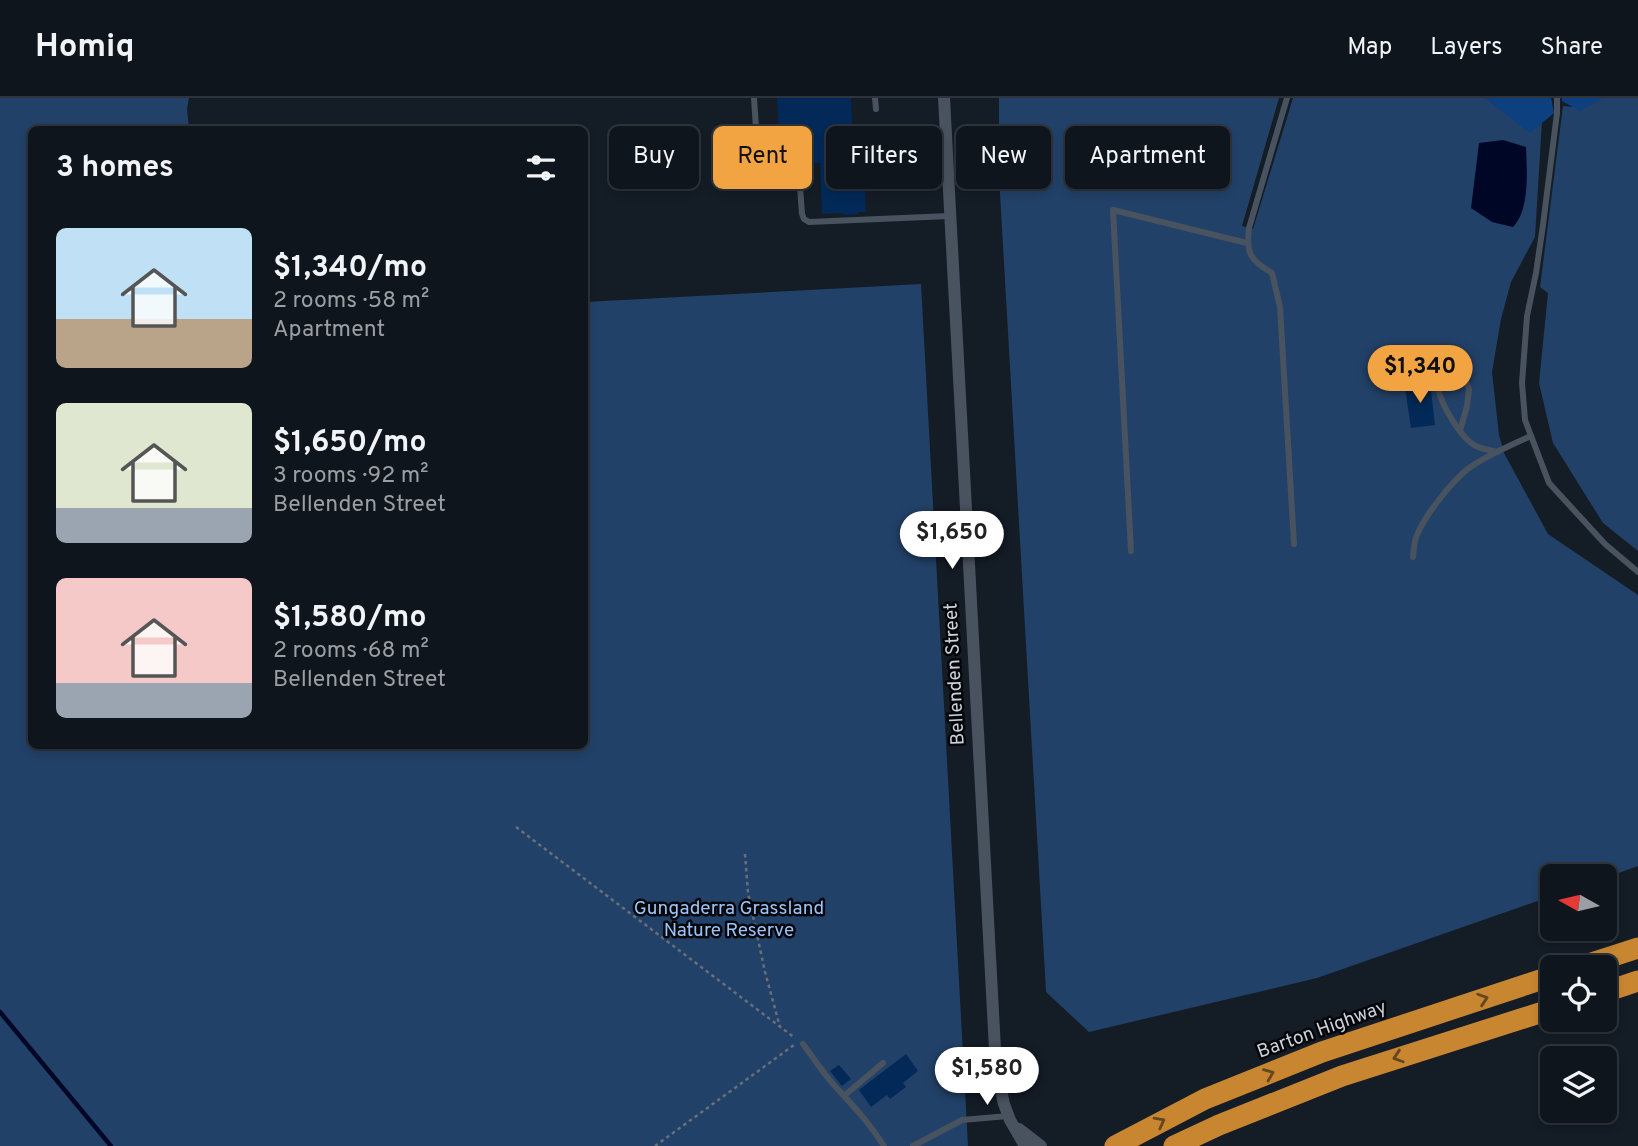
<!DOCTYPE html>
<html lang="en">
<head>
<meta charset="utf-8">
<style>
  body { margin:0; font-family:Overpass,sans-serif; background:#181e25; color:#f1f3f6; height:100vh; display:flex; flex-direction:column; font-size:26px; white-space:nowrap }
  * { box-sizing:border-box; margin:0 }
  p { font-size:23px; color:#9b9fa3 }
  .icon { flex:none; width:38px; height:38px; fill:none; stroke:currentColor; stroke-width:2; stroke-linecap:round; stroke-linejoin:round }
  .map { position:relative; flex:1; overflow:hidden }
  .sheet { position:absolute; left:28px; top:28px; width:560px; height:623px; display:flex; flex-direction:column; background:#0f151c; border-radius:10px; box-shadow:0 4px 10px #0003,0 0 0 2px #2f343b }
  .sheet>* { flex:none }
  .hud { position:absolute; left:609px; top:28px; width:665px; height:63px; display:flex; gap:14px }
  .needle { width:46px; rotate:278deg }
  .tools { position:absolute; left:1540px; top:766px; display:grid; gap:14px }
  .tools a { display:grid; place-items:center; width:77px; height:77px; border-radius:10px; background:#0f151c; box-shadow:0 4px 10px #0003,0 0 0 2px #2f343b; font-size:35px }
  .price { position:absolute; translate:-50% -60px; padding:0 16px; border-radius:24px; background:#fff; color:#222; font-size:23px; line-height:46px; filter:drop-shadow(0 2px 4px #0008) }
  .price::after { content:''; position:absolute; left:50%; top:42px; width:21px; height:16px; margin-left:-10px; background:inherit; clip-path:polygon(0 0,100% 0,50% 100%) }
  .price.selected { background:#f3a442; color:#111 }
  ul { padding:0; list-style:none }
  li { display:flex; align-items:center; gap:21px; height:175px; padding:0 28px }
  li span { display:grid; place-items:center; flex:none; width:196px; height:140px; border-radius:10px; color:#555 }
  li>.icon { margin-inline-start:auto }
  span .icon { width:84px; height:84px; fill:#fffc; stroke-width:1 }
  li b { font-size:30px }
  h2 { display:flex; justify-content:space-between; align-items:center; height:84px; padding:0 28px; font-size:30px }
  .tag { padding:0 24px; border-radius:10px; background:#0f151c; box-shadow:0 4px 10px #0003,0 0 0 2px #2f343b; font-size:24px; line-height:63px }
  .tag.selected { background:#f3a442; color:#111 }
  header { display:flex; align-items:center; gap:42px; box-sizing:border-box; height:98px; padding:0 35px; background:#0f151c; border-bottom:2px solid #2f343b }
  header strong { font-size:33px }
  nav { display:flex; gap:38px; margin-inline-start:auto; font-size:24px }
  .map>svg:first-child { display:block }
  .green { fill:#224168 }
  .forest { fill:#0c407e }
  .water { fill:#000726 }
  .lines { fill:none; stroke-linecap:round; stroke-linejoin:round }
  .stream { stroke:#000726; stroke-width:4.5 }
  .building { fill:#022957 }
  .path { stroke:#696f78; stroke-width:2.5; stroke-dasharray:3.5 3.5; stroke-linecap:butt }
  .lane { stroke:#49525f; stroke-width:6 }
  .street { stroke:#49525f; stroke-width:12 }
  .highway { stroke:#c98631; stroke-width:21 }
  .oneway { stroke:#66461e }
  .labels { text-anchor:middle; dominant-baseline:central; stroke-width:5; stroke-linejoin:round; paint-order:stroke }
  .street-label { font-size:19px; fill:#cdd2da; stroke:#04060a }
  .park-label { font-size:19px; fill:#9ac3f8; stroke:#04060a }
</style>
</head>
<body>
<header>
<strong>Homiq</strong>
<nav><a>Map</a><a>Layers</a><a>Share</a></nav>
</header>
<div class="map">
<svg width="1638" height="1048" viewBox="0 0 1638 1048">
  <rect width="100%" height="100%" fill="#141c26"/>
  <g class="green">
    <path d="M0 0H189L187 11 189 31 32 32V648H584L585 204 921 186 968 1048H0Z"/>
    <path d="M999 0H1279L1242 128 1253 131 1293 0H1505L1542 23 1535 139 1511 184 1501 221 1492 274 1499 337 1504 355 1548 436 1638 497V768L1605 780V779H1552V798L1317 880 1089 934 1046 894 999 78Z"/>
    <path d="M1588 0H1638V453L1603 425 1553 345 1539 285 1548 195 1540 189 1563 8 1573 9Z"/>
  </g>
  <g class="forest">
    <path d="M1485 0H1551L1554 15 1530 35Z"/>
    <path d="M1562 0H1603L1580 13 1562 3Z"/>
  </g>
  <path class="water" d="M1503 42 1526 49C1527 73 1530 111 1513 129L1492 124 1471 110 1479 45Z"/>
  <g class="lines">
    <path class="stream" d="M0 914 111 1048"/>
  </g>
  <g class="building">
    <path d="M777 0H851L853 41H863L866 114H858L859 116 844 117 843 115 822 116 820 65H813L812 35 779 36Z"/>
    <path d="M1430 284 1435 327 1411 330 1405 290H1408V287Z"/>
    <path d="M906 956 918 973 903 985 906 989 890 1001 887 997 871 1009 859 992Z"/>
    <path d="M839 967 851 981 842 988 830 973Z"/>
  </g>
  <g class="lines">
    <g class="path">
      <path d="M516 729 795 940"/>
      <path d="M745 756 748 795 765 874 780 929"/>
      <path d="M655 1048 794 947"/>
    </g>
    <g class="lane">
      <path d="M754 0 756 30"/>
      <path d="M875 0 876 11"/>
      <path d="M1287 0 1249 130C1246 156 1250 162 1272 175L1280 209 1294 446"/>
      <path d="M1557 0V15L1543 127 1536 175 1527 218 1522 285 1525 322 1549 385 1605 446 1638 474"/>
      <path d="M797 48 802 116 804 121 809 124 949 118"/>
      <path d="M1460 333 1467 308 1469 291 1461 271 1450 266C1443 272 1437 279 1438 289 1440 305 1461 341 1476 348 1482 351 1490 352 1497 354"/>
      <path d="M1131 453 1113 112 1247 145"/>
      <path d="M1413 459C1414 451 1414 443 1417 437 1425 417 1454 380 1472 368 1490 356 1511 347 1531 338"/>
      <path d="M803 946C813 959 822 974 834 987 853 1008 868 1023 884 1048"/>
      <path d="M845 997 883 965"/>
      <path d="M913 1048 962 1022 1008 1018"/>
    </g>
    <g class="street">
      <path d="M944 0 996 970 1004 1006 1010 1022 1025 1048"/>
      <path d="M1019 1031 1041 1048"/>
    </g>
    <g class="highway">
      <path d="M1576 870 1638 850"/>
      <path d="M1605 894 1638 883"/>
      <path d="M1115 1048 1205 1001 1322 954 1552 878"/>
      <path d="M1174 1048 1219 1027 1342 978 1552 911"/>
    </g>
  </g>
  <defs><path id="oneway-chevron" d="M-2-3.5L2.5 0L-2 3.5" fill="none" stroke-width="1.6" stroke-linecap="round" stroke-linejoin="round" transform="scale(1.75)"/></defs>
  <g class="oneway">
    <use href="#oneway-chevron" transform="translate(1483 901) rotate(-18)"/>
    <use href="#oneway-chevron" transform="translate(1398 959) rotate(162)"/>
    <use href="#oneway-chevron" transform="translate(1269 976) rotate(-22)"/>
    <use href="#oneway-chevron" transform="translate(1160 1024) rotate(-28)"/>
  </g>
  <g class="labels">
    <g class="street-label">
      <text transform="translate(955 576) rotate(-93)">Bellenden Street</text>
      <text transform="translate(1322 932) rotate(-20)">Barton Highway</text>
    </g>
    <g class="park-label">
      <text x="729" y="811">Gungaderra Grassland<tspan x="729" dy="22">Nature Reserve</tspan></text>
    </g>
  </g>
</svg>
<div class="tools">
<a><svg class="needle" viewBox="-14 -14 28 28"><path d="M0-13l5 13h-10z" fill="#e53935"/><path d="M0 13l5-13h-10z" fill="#9b9fa3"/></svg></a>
<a><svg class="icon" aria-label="locate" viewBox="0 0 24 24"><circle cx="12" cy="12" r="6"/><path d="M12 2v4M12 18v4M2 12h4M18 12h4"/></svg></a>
<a><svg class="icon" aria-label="layers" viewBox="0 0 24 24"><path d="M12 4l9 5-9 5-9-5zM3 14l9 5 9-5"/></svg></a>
</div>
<b class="price selected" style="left:1420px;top:307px">$1,340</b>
<b class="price" style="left:952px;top:473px">$1,650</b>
<b class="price" style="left:987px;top:1009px">$1,580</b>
<div class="hud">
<a class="tag">Buy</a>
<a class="tag selected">Rent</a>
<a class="tag">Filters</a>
<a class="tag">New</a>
<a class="tag">Apartment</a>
</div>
<section class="sheet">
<h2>3 homes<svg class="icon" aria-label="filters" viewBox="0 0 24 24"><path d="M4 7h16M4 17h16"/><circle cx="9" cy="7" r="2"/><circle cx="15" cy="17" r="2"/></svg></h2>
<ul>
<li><span style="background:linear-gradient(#bfe0f5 65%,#b9a48a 0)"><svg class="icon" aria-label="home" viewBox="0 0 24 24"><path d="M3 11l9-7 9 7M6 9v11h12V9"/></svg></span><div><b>$1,340/mo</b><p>2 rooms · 58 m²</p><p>Apartment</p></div></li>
<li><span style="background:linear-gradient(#dfe7d0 75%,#9aa5b1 0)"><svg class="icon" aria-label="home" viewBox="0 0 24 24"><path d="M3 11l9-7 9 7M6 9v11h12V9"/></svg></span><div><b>$1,650/mo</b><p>3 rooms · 92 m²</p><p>Bellenden Street</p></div></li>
<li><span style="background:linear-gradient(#f6c9c9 75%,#9aa5b1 0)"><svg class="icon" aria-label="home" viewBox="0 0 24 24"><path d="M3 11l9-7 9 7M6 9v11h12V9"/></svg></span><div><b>$1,580/mo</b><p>2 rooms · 68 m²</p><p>Bellenden Street</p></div></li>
</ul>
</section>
</div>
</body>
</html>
